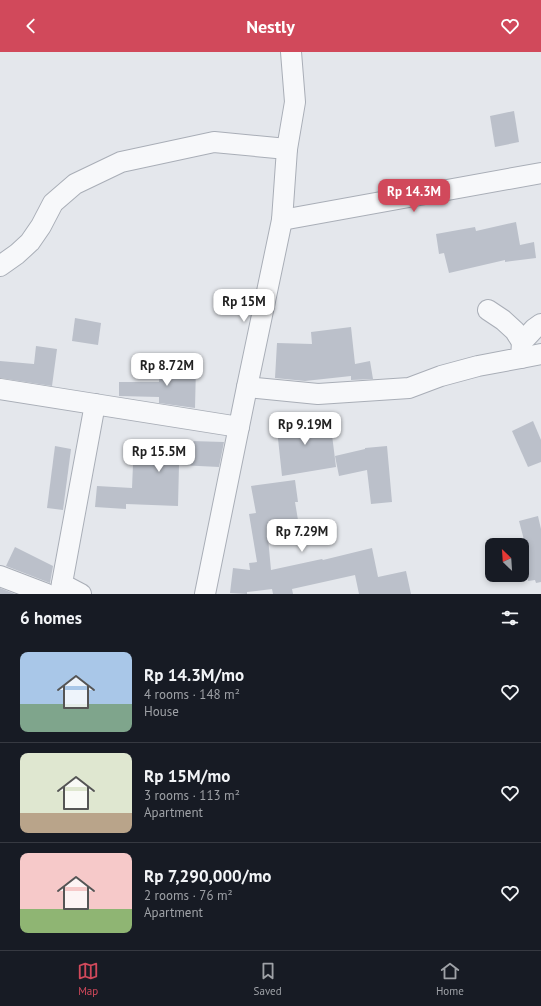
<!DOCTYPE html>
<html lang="en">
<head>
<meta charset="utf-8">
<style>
  body { margin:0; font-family:"PT Sans",sans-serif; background:#20242c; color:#f1f3f6; height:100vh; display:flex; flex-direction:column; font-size:15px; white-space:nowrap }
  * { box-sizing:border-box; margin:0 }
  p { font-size:13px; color:#9ea1a6 }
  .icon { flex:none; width:22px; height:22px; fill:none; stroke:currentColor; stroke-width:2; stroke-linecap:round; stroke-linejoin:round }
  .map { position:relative; height:542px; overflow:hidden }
  .side { display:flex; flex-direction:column; background:#171b24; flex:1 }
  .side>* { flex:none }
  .needle { width:26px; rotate:335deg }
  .fabs { position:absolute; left:485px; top:486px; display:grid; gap:8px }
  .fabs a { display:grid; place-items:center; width:44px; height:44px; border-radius:8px; background:#171b24; box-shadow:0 2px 6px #0003; font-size:20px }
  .price { position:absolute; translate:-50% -34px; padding:0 9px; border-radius:8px; background:#fff; color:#222; font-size:13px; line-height:26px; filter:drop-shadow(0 1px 2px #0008) }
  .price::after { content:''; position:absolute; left:50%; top:24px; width:12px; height:9px; margin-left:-6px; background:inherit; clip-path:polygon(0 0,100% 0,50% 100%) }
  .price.current { background:#d1495b; color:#fff }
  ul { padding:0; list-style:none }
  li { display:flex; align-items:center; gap:12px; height:100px; padding:0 20px }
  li+li { border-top:1px solid #363941 }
  li span { display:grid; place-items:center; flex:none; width:112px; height:80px; border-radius:8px; color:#555 }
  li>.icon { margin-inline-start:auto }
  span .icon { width:48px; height:48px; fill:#fffc; stroke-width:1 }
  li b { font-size:17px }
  h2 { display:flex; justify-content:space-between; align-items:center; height:48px; padding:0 20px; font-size:17px }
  header { display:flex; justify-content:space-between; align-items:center; height:52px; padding:0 20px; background:#d1495b; color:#fff; font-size:18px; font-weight:800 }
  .tab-bar { display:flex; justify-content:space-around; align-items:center; height:56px; border-top:1px solid #363941; background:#171b24; font-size:11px; color:#9ea1a6 }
  .tab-bar a { display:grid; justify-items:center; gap:2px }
  .tab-bar .current { color:#d1495b }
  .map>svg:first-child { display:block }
  .building { fill:#bbc0ca }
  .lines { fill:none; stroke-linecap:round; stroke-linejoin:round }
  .street-casing { stroke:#a9aeb7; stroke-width:22 }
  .street { stroke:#f7f8fa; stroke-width:20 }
</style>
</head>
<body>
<header><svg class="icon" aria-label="back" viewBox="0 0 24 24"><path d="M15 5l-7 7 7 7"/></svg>Nestly<svg class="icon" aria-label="heart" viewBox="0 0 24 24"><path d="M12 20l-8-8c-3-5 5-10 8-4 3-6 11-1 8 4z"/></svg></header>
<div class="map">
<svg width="541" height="542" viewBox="0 0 541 542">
  <rect width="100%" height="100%" fill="#e4e7ec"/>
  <g class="building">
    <path d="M514 59 519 90 495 95 490 64Z"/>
    <path d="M516 170 520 193 534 190 536 206 505 210V208L449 221 444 201 439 202 436 182 475 175 476 179Z"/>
    <path d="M75 266 101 271 98 293 72 289Z"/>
    <path d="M351 275 355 312 370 309 373 327 351 328V324L305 329 275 326 277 291 312 292 311 280Z"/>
    <path d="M36 294 57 297 52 334 0 326V309L34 312Z"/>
    <path d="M160 313 196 314 195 356 159 351V345L119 344V330H159Z"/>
    <path d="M302 366 303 370 330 367 336 415 282 424 276 368Z"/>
    <path d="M533 369 541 388V410L528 415 512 379Z"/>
    <path d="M157 388 224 390 219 415 179 413 178 454 126 452V457L95 455 97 434 132 436 134 389 157 390Z"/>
    <path d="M55 394 71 397 63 458 47 456Z"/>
    <path d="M387 394 392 450 371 452 367 418 339 424 335 404 365 397V396Z"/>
    <path d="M295 428 298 450H295L300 480 268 486 271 518 322 507 323 508 372 496 378 525 406 519 411 542H359L355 523 292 537 293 542H273L272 537 247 540V542L230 541 233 516 250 518 249 511 257 510 249 462 256 461 251 434Z"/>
    <path d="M538 464 541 477V530L536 531 535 528 528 529 522 504 528 503 519 469Z"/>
    <path d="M15 495 53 514 50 531 6 514Z"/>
    <path d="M0 536 15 542H0Z"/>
  </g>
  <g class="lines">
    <g class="street-casing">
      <g id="street">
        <path d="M282 168 541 121"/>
        <path d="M0 214 17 202 30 190 41 174 53 151 75 132 121 110 214 90 287 97"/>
        <path d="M488 258 503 268 515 279 522 290"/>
        <path d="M521 306 541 302"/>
        <path d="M247 335 318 342 409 336 441 324 478 314 521 306 522 290 534 277 541 272"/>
        <path d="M0 337 239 375"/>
        <path d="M0 524 47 542"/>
        <path d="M62 532 81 542"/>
        <path d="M60 542 95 352"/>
        <path d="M205 542 247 335 282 168 287 97 295 50 291 0"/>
      </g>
    </g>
    <use href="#street" class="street"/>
  </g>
</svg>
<div class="fabs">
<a><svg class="needle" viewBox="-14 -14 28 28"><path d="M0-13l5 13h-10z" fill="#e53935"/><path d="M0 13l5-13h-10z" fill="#9ea1a6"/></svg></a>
</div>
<b class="price current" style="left:414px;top:161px">Rp 14.3M</b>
<b class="price" style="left:244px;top:271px">Rp 15M</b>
<b class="price" style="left:167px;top:335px">Rp 8.72M</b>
<b class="price" style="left:305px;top:394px">Rp 9.19M</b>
<b class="price" style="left:159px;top:421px">Rp 15.5M</b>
<b class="price" style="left:302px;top:501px">Rp 7.29M</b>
</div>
<section class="side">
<h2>6 homes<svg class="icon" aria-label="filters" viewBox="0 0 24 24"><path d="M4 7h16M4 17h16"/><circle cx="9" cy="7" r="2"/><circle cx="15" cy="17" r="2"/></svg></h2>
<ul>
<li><span style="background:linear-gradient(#a9c7e8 65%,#7fa58c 0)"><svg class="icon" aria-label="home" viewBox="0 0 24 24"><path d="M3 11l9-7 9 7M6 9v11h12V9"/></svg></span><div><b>Rp 14.3M/mo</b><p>4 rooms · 148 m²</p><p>House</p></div><svg class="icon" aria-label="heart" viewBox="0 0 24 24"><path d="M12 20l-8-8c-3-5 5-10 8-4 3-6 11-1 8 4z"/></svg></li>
<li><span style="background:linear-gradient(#dfe7d0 75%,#b9a48a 0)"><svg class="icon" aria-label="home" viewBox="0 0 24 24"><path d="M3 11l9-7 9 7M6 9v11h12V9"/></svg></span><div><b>Rp 15M/mo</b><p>3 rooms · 113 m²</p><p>Apartment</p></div><svg class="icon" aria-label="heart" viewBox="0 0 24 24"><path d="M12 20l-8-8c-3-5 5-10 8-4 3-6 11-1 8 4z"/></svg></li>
<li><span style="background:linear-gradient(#f6c9c9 70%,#8fb573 0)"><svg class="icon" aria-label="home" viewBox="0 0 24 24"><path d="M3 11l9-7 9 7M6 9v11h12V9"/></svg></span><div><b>Rp 7,290,000/mo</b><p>2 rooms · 76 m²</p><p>Apartment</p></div><svg class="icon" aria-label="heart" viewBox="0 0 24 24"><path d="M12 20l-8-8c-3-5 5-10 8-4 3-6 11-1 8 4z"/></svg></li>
</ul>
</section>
<nav class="tab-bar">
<a class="current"><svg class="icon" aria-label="map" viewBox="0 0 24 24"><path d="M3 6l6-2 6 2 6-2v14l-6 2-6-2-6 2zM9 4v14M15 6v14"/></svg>Map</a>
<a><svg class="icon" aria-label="saved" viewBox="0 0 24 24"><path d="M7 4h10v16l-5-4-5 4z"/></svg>Saved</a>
<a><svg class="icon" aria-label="home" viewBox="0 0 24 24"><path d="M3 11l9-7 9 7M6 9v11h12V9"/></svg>Home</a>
</nav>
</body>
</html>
